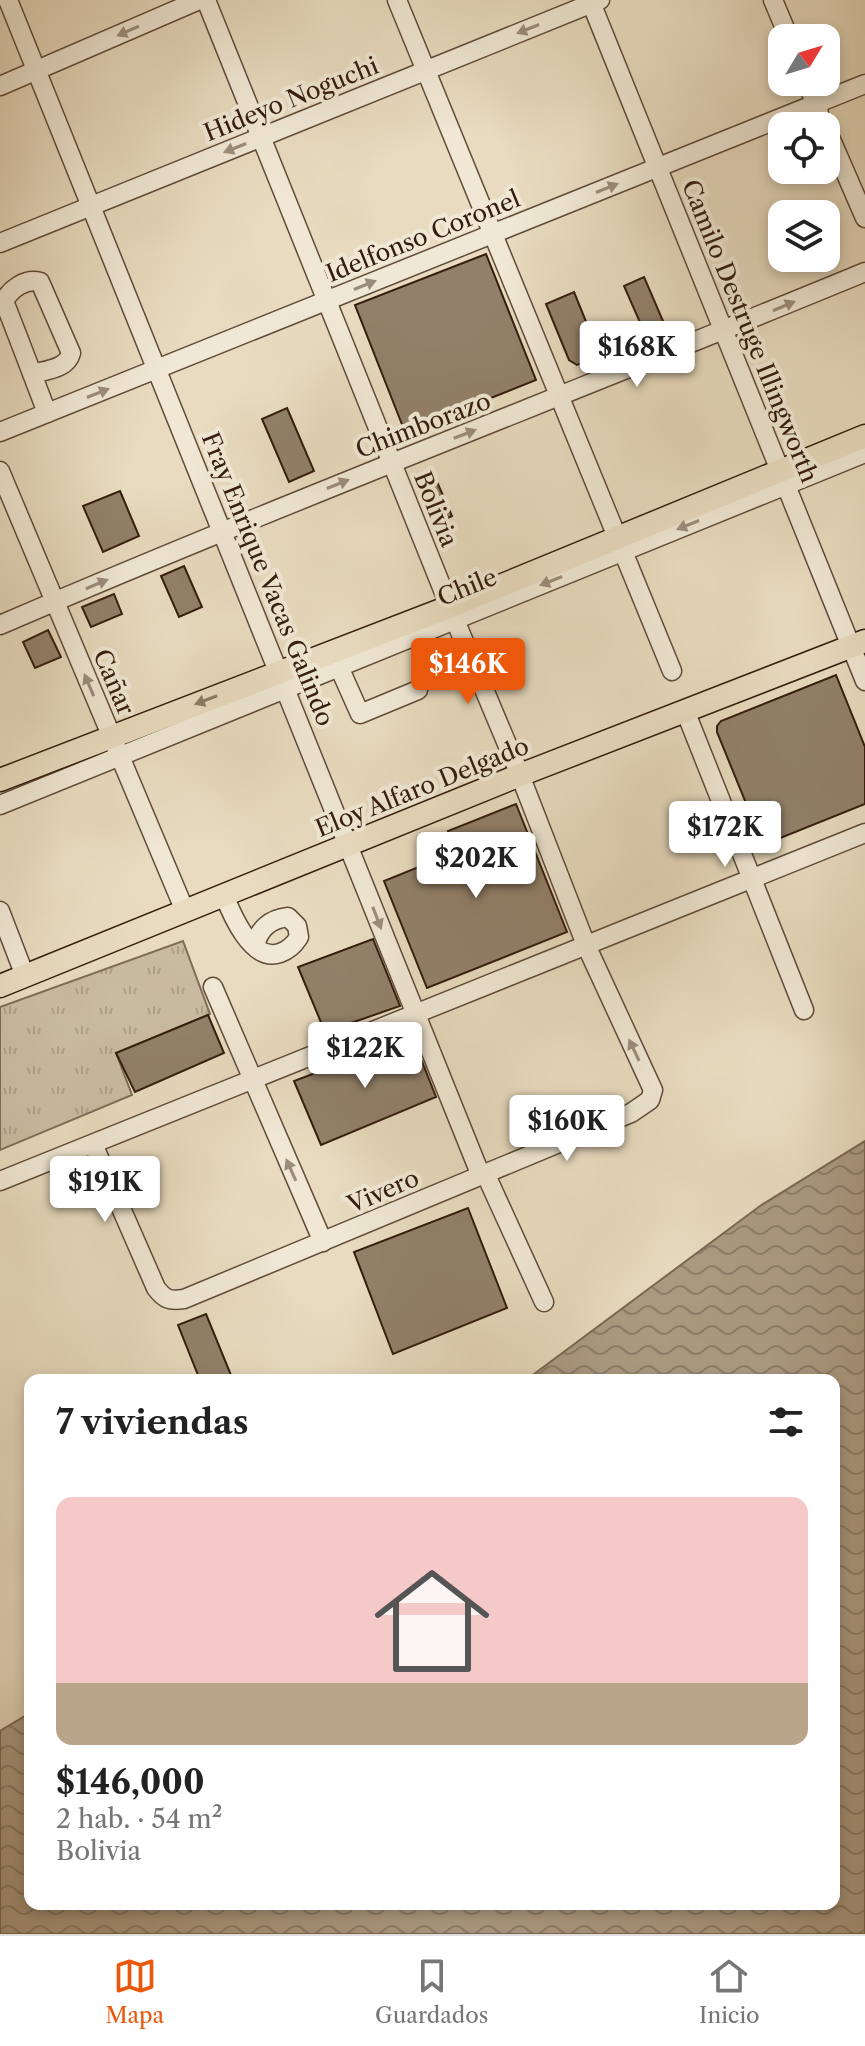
<!DOCTYPE html>
<html lang="es">
<head>
<meta charset="utf-8">
<style>
  body { margin:0; font-family:"Libre Caslon Text",serif; background:#f6f6f6; color:#222; height:100vh; display:flex; flex-direction:column; font-size:30px; white-space:nowrap }
  * { box-sizing:border-box; margin:0 }
  p { font-size:26px; color:#767676 }
  .icon { flex:none; width:44px; height:44px; fill:none; stroke:currentColor; stroke-width:2; stroke-linecap:round; stroke-linejoin:round }
  .map { position:relative; flex:1; overflow:hidden }
  .sheet { position:absolute; left:24px; top:1374px; width:816px; height:536px; display:flex; flex-direction:column; background:#fff; border-radius:16px; box-shadow:0 4px 12px #0003 }
  .sheet>* { flex:none }
  .needle { width:52px; rotate:52deg }
  .buttons { position:absolute; left:768px; top:24px; display:grid; gap:16px }
  .buttons a { display:grid; place-items:center; width:72px; height:72px; border-radius:16px; background:#fff; box-shadow:0 4px 12px #0003; font-size:40px }
  .price { position:absolute; translate:-50% -68px; padding:0 18px; border-radius:8px; background:#fff; color:#222; font-size:26px; line-height:52px; filter:drop-shadow(0 2px 4px #0008) }
  .price::after { content:''; position:absolute; left:50%; top:48px; width:24px; height:18px; margin-left:-12px; background:inherit; clip-path:polygon(0 0,100% 0,50% 100%) }
  .price.active { background:#ea580c; color:#fff }
  ul { padding:0; list-style:none }
  li { display:grid; align-content:center; gap:16px; height:424px; padding:0 32px }
  li span { display:grid; place-items:center; height:248px; border-radius:16px; color:#555 }
  li>.icon { margin-inline-start:auto }
  span .icon { width:144px; height:144px; fill:#fffc; stroke-width:1 }
  li b { font-size:34px }
  h2 { display:flex; justify-content:space-between; align-items:center; height:96px; padding:0 32px; font-size:34px }
  .tab-bar { display:flex; justify-content:space-around; align-items:center; height:112px; border-top:2px solid #e0e0e0; background:#fff; font-size:22px; color:#767676 }
  .tab-bar a { display:grid; justify-items:center; gap:4px }
  .tab-bar .active { color:#ea580c }
  .map>svg:first-child { display:block }
  .grass { fill:url(#grass-tufts); stroke:#7e6c57; stroke-width:2 }
  .water { fill:url(#water-waves); stroke:#7b6853; stroke-width:2 }
  .building { fill:#92806a; stroke:#341d0d; stroke-width:2 }
  .lines { fill:none; stroke-linecap:round; stroke-linejoin:round }
  .minor-casing { stroke:#614c3a; stroke-width:21 }
  .major-casing { stroke:#341d0d; stroke-width:25 }
  .minor { stroke:#f0e8d5; stroke-width:18 }
  .major { stroke:#e8dbbf; stroke-width:22 }
  .oneway { fill:#9b8d7b }
  .oneway2 { fill:#8e7c66 }
  .labels { text-anchor:middle; dominant-baseline:central; stroke-width:8; stroke-linejoin:round; paint-order:stroke }
  .street-label { font-size:24px; fill:#341d0d; stroke:#f0e8d5 }
</style>
</head>
<body>
<div class="map">
<svg width="865" height="1934" viewBox="0 0 865 1934">
  <defs>
    <pattern id="grass-tufts" width="24" height="20" patternUnits="userSpaceOnUse" patternTransform="scale(2)"><rect width="24" height="20" fill="#c9bba1"/><path d="M3 7l-1-3M5 7V3M7 7l1-3M15 17l-1-3M17 17v-4M19 17l1-3" fill="none" stroke="#ada089"/></pattern>
    <pattern id="water-waves" width="16" height="10" patternUnits="userSpaceOnUse" patternTransform="scale(2)"><rect width="16" height="10" fill="#ab9a82"/><path d="M0 5q4-4 8 0t8 0" fill="none" stroke="#8c7d69"/></pattern>
  </defs>
  <rect width="100%" height="100%" fill="#e8dbbf"/>
  <filter id="stains"><feTurbulence type="fractalNoise" baseFrequency=".0025" numOctaves="4"/><feColorMatrix values="0 0 0 0 .2 0 0 0 0 .09 0 0 0 0 .02 0 0 0 .5 -.17"/></filter>
  <radialGradient id="worn" r=".72"><stop offset=".6" stop-color="#630" stop-opacity="0"/><stop offset="1" stop-color="#630" stop-opacity=".3"/></radialGradient>
  <path class="grass" d="M183 941 210 1014 116 1053 132 1095 0 1150V1007Z"/>
  <path class="water" d="M865 1141V1934H0V1731L30 1713V1904H834V1380H526L760 1206Z"/>
  <g class="building">
    <path d="M486 254 536 380 405 432 355 305Z"/>
    <path d="M644 277 666 328 646 336 624 286Z"/>
    <path d="M574 292 600 356 577 365 569 360 546 304Z"/>
    <path d="M287 408 314 471 289 482 262 419Z"/>
    <path d="M434 475 452 516 438 523 419 481Z"/>
    <path d="M120 491 139 536 103 552 83 506Z"/>
    <path d="M184 566 202 607 179 617 161 576Z"/>
    <path d="M114 594 122 614 91 627 82 607Z"/>
    <path d="M48 630 61 657 35 668 23 642Z"/>
    <path d="M836 675 865 747V804L763 845 717 732V726L721 721Z"/>
    <path d="M516 804 567 932 427 988 384 881 456 852 448 831Z"/>
    <path d="M373 939 400 1006 325 1032 298 967Z"/>
    <path d="M208 1015 224 1053 135 1092 116 1053Z"/>
    <path d="M412 1036 436 1097 321 1145 294 1081Z"/>
    <path d="M468 1208 507 1308 393 1354 354 1252Z"/>
    <path d="M206 1314 233 1380H200L178 1325Z"/>
  </g>
  <g class="lines">
    <g class="minor-casing">
      <g id="minor">
        <path d="M8 0 481 1176"/>
        <path d="M397 0 672 671"/>
        <path d="M590 0 865 681"/>
        <path d="M773 0 789 38"/>
        <path d="M807 82 819 113"/>
        <path d="M0 86 199 0"/>
        <path d="M826 128 865 218"/>
        <path d="M0 243 600 0"/>
        <path d="M32 374C46 370 67 369 71 353L40 282C25 278 11 289 4 301 19 339 33 376 47 413"/>
        <path d="M0 432 865 84"/>
        <path d="M0 471 185 911"/>
        <path d="M0 625C286 502 577 391 865 272"/>
        <path d="M339 667 360 714 418 690"/>
        <path d="M686 713 804 1010"/>
        <path d="M0 805 865 453"/>
        <path d="M224 895C232 915 252 963 280 953 289 950 294 945 299 937L297 926 288 917C270 919 258 929 255 947"/>
        <path d="M0 911 25 976"/>
        <path d="M213 987 323 1242"/>
        <path d="M93 1144 156 1288C165 1300 170 1301 184 1299L631 1113 650 1100 653 1090 586 945 520 775 455 620 206 0"/>
        <path d="M486 1175 544 1302"/>
        <path d="M0 1181 865 833"/>
      </g>
    </g>
    <g class="major-casing">
      <g id="major">
        <path d="M0 780 449 607 865 436"/>
        <path d="M0 986 520 775 865 641"/>
      </g>
    </g>
    <use href="#minor" class="minor"/>
    <use href="#major" class="major"/>
  </g>
  <defs><path id="oneway-solid" d="M-6-.8H1V-3.2L6.5 0L1 3.2V.8H-6Z" transform="scale(2)"/></defs>
  <g class="oneway">
    <use href="#oneway-solid" transform="translate(528 29) rotate(158)"/>
    <use href="#oneway-solid" transform="translate(128 31) rotate(156)"/>
    <use href="#oneway-solid" transform="translate(235 148) rotate(158)"/>
    <use href="#oneway-solid" transform="translate(607 188) rotate(-22)"/>
    <use href="#oneway-solid" transform="translate(365 285) rotate(-22)"/>
    <use href="#oneway-solid" transform="translate(784 306) rotate(-23)"/>
    <use href="#oneway-solid" transform="translate(98 393) rotate(-22)"/>
    <use href="#oneway-solid" transform="translate(465 434) rotate(-21)"/>
    <use href="#oneway-solid" transform="translate(338 484) rotate(-22)"/>
    <use href="#oneway-solid" transform="translate(688 525) rotate(158)"/>
    <use href="#oneway-solid" transform="translate(551 581) rotate(158)"/>
    <use href="#oneway-solid" transform="translate(97 584) rotate(-23)"/>
    <use href="#oneway-solid" transform="translate(89 685) rotate(-113)"/>
    <use href="#oneway-solid" transform="translate(377 918) rotate(69)"/>
    <use href="#oneway-solid" transform="translate(634 1050) rotate(-115)"/>
    <use href="#oneway-solid" transform="translate(291 1170) rotate(-114)"/>
  </g>
  <use class="oneway2" href="#oneway-solid" transform="translate(206 700) rotate(159)"/>
  <g class="labels">
    <g class="street-label">
      <text transform="translate(291 99) rotate(-22)">Hideyo Noguchi</text>
      <text transform="translate(423 236) rotate(-22)">Idelfonso Coronel</text>
      <text transform="translate(750 331) rotate(68)">Camilo Destruge Illingworth</text>
      <text transform="translate(423 425) rotate(-21)">Chimborazo</text>
      <text transform="translate(436 509) rotate(68)">Bolivia</text>
      <text transform="translate(268 579) rotate(68)">Fray Enrique Vacas Galindo</text>
      <text transform="translate(467 587) rotate(-22)">Chile</text>
      <text transform="translate(114 682) rotate(67)">Cañar</text>
      <text transform="translate(422 787) rotate(-22)">Eloy Alfaro Delgado</text>
      <text transform="translate(383 1191) rotate(-23)">Vivero</text>
    </g>
  </g>
  <rect width="100%" height="100%" filter="url(#stains)"/>
  <rect width="100%" height="100%" fill="url(#worn)"/>
</svg>
<div class="buttons">
<a><svg class="needle" viewBox="-14 -14 28 28"><path d="M0-13l5 13h-10z" fill="#e53935"/><path d="M0 13l5-13h-10z" fill="#767676"/></svg></a>
<a><svg class="icon" aria-label="locate" viewBox="0 0 24 24"><circle cx="12" cy="12" r="6"/><path d="M12 2v4M12 18v4M2 12h4M18 12h4"/></svg></a>
<a><svg class="icon" aria-label="layers" viewBox="0 0 24 24"><path d="M12 4l9 5-9 5-9-5zM3 14l9 5 9-5"/></svg></a>
</div>
<b class="price" style="left:637px;top:389px">$168K</b>
<b class="price active" style="left:468px;top:706px">$146K</b>
<b class="price" style="left:725px;top:869px">$172K</b>
<b class="price" style="left:476px;top:900px">$202K</b>
<b class="price" style="left:365px;top:1090px">$122K</b>
<b class="price" style="left:567px;top:1163px">$160K</b>
<b class="price" style="left:105px;top:1224px">$191K</b>
<section class="sheet">
<h2>7 viviendas<svg class="icon" aria-label="filters" viewBox="0 0 24 24"><path d="M4 7h16M4 17h16"/><circle cx="9" cy="7" r="2"/><circle cx="15" cy="17" r="2"/></svg></h2>
<ul>
<li><span style="background:linear-gradient(#f6c9c9 75%,#b9a48a 0)"><svg class="icon" aria-label="home" viewBox="0 0 24 24"><path d="M3 11l9-7 9 7M6 9v11h12V9"/></svg></span><div><b>$146,000</b><p>2 hab. · 54 m²</p><p>Bolivia</p></div></li>
</ul>
</section>
</div>
<nav class="tab-bar">
<a class="active"><svg class="icon" aria-label="map" viewBox="0 0 24 24"><path d="M3 6l6-2 6 2 6-2v14l-6 2-6-2-6 2zM9 4v14M15 6v14"/></svg>Mapa</a>
<a><svg class="icon" aria-label="saved" viewBox="0 0 24 24"><path d="M7 4h10v16l-5-4-5 4z"/></svg>Guardados</a>
<a><svg class="icon" aria-label="home" viewBox="0 0 24 24"><path d="M3 11l9-7 9 7M6 9v11h12V9"/></svg>Inicio</a>
</nav>
</body>
</html>
